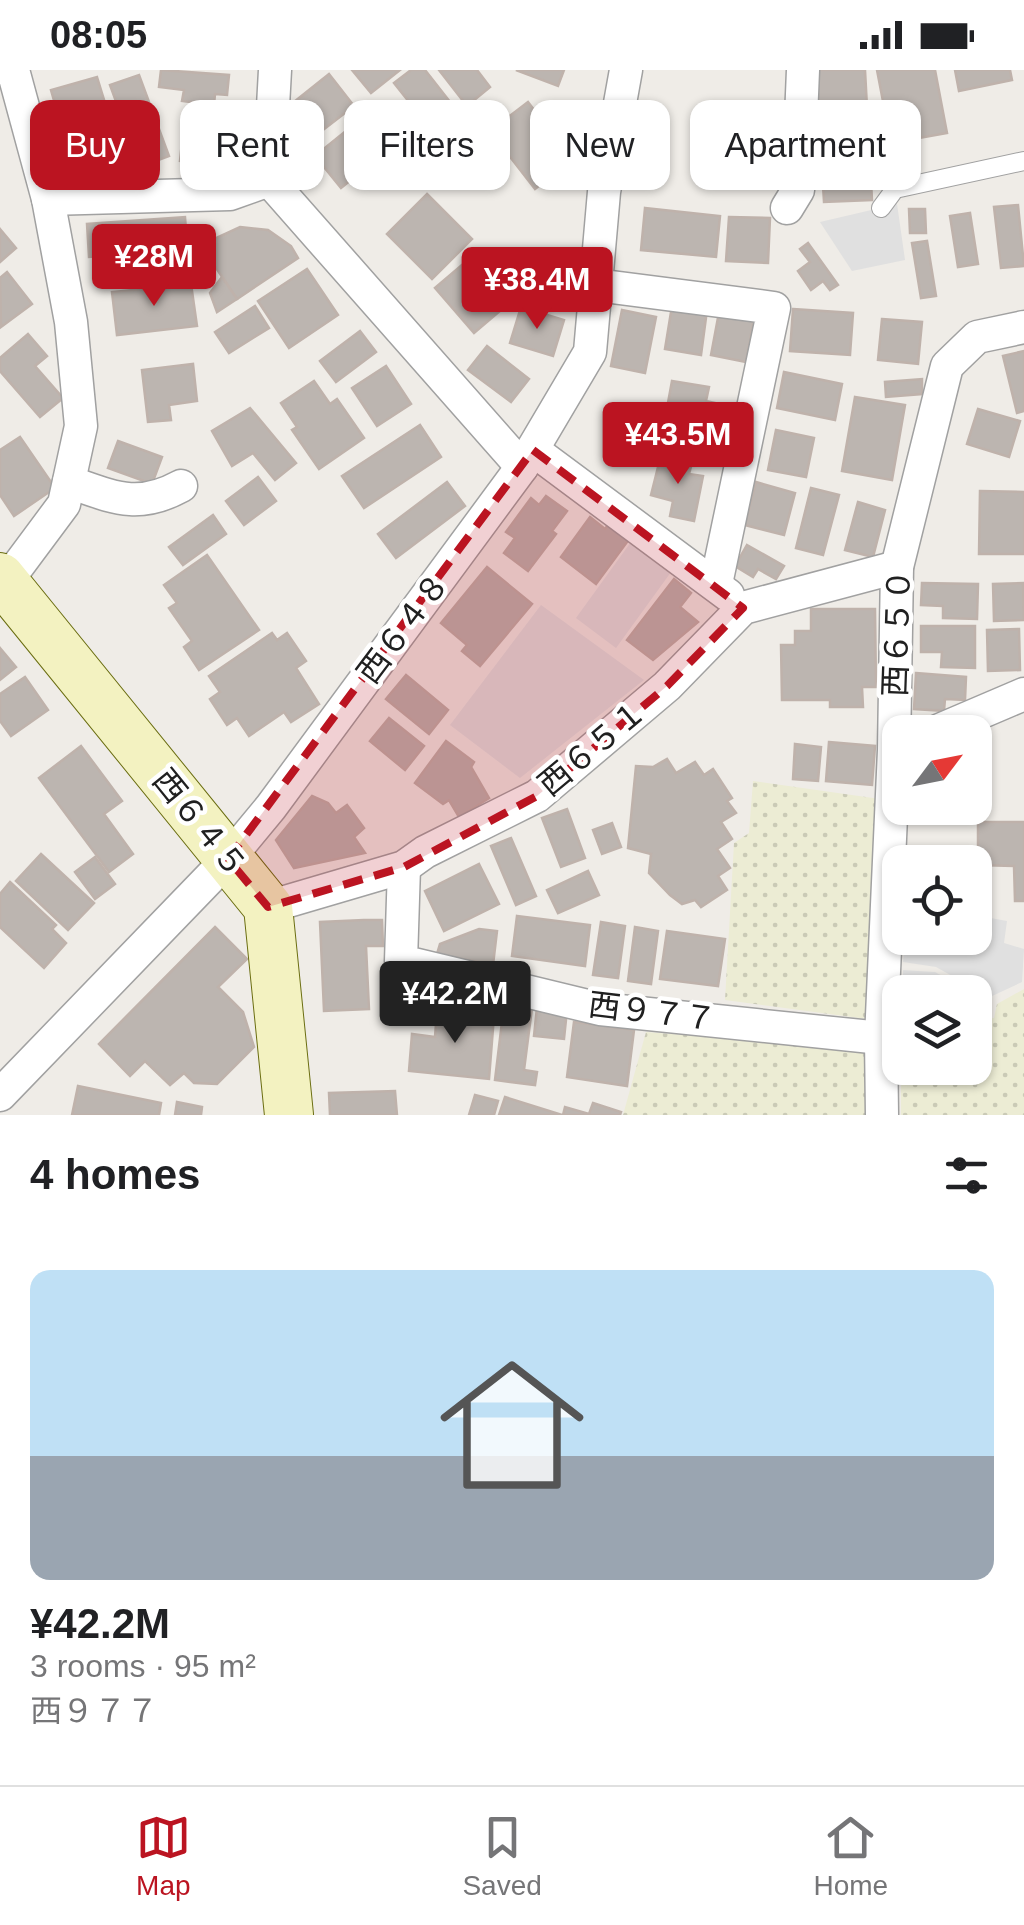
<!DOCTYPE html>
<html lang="en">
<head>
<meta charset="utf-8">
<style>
  body { margin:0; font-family:Arial,"Noto Sans JP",sans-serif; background:#f6f6f6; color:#202124; height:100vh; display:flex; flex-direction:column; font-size:38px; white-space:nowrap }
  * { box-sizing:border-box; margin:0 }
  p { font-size:32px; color:#757577 }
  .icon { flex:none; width:55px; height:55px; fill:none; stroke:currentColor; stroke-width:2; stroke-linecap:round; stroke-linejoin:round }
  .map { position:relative; height:1045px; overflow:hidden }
  .sheet { display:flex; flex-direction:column; background:#fff; flex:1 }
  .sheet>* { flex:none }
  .hud { position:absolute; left:30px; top:30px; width:965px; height:90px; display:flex; gap:20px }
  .needle { width:65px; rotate:58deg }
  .tools { position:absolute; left:882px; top:645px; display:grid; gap:20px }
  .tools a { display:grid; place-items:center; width:110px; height:110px; border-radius:20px; background:#fff; box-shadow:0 2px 8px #0004; font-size:50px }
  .price { position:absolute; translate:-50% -85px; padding:0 22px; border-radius:10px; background:#bb1421; color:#fff; font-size:32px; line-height:65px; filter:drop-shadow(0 2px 5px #0008) }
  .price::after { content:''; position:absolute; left:50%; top:60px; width:30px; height:22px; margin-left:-15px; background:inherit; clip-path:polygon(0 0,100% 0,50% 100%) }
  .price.active { background:#222; color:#fff }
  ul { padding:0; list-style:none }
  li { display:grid; align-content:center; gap:20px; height:530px; padding:0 30px }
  li span { display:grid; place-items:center; height:310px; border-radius:20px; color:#555 }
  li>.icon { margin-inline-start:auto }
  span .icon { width:180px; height:180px; fill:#fffc; stroke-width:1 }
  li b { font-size:42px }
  h2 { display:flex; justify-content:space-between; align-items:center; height:120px; padding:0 30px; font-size:42px }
  .pill { padding:0 35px; border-radius:20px; background:#fff; box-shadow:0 2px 8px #0004; font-size:35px; line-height:90px }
  .pill.active { background:#bb1421; color:#fff }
  .status { display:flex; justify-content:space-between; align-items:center; height:70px; padding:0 50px; background:#fff; direction:ltr }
  .status svg { height:28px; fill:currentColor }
  .dock { display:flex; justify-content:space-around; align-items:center; height:140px; border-top:2px solid #e0e0e0; background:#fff; font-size:28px; color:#757577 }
  .dock a { display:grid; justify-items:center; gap:5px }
  .dock .active { color:#bb1421 }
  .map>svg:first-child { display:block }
  .farmland { fill:url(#farmland-dots) }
  .parking { fill:#e0e0e0 }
  .building { fill:#bcb5b0; stroke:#bfb2ab; stroke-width:2.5 }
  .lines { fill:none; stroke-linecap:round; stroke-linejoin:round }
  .lane-casing { stroke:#a1a1a1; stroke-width:20 }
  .street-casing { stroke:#a1a1a1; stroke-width:35 }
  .secondary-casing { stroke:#6a6d10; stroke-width:50 }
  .lane { stroke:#fff; stroke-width:18 }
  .street { stroke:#fff; stroke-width:32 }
  .secondary { stroke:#f3f2c1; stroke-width:48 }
  .marked { fill:#bb1421; fill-opacity:0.2; stroke:#bb1421; stroke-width:8; stroke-dasharray:20 12; stroke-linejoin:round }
  .labels { text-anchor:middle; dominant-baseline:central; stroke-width:9; stroke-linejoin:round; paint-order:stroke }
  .street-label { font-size:32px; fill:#202020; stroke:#fff }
</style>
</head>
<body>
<div class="status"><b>08:05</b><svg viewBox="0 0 49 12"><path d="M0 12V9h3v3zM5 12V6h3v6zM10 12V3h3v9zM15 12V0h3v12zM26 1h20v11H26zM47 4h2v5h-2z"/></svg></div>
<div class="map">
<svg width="1024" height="1045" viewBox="0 0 1024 1045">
  <defs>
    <pattern id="farmland-dots" width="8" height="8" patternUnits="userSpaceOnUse" patternTransform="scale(2.5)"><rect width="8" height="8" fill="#ececd4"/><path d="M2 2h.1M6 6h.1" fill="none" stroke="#cacab6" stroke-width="1.8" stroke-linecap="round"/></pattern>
  </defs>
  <rect width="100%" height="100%" fill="#efece7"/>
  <g class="farmland">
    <path d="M753 711 880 729 867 949 725 930 734 773 749 763Z"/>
    <path d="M1024 919V1045H901V998H975V949L994 948 997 934Z"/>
    <path d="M646 962 870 979 867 1045H623Z"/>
  </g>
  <g class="parking">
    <path d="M897 134 905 190 852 201 820 152Z"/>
    <path d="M631 472 671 502 616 578 576 548Z"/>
    <path d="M541 535 644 610 520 708 450 655Z"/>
    <path d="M975 845 1007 851 1004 873 1024 879 1022 912 990 927 936 897 903 892 905 868H975Z"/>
    <path d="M903 900 935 902 971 922H903Z"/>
  </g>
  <g class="building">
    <path d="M161 0 229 5 227 25 215 24 214 35 182 31 184 20 159 17Z"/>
    <path d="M352 0H400L371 23Z"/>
    <path d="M411 0H425L454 37 429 57 394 13Z"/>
    <path d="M439 0H477L490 17 467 36Z"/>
    <path d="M516 0H564L558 16Z"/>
    <path d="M816 0H865L872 130 824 132Z"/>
    <path d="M877 0H935L947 63 891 73Z"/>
    <path d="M955 0H1010L1012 10 959 21Z"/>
    <path d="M329 4 354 36 319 63 294 32Z"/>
    <path d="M139 5 169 86 140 97 110 15Z"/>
    <path d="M97 7 117 72 70 86 51 20Z"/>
    <path d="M528 32 573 90 535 119 490 61Z"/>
    <path d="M185 44 229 49 223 97 180 91Z"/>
    <path d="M367 44 393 76 341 118 315 86Z"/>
    <path d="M700 72 774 77 772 114 698 110Z"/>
    <path d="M427 124 472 169 432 209 387 164Z"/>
    <path d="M1018 135 1024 196 1001 198 994 137Z"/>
    <path d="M645 138 720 146 716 187 641 180Z"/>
    <path d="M909 139H925L926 163H910Z"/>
    <path d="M970 143 978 194 958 197 950 146Z"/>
    <path d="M185 147 189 198 132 202 130 184 89 187 87 154Z"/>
    <path d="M729 147 770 148 768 193 726 191Z"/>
    <path d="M240 157 268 160 291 176 298 188 237 229 204 180 214 169Z"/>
    <path d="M0 159 16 178 0 192Z"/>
    <path d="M927 171 936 226 921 228 912 173Z"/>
    <path d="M808 173 838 215 830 220 823 211 811 220 798 201 810 192 800 179Z"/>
    <path d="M476 183 515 228 474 263 435 218Z"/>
    <path d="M307 199 338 245 289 278 258 231Z"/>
    <path d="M7 202 32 234 1 257 0 208Z"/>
    <path d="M222 207 237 229 217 242 210 223Z"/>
    <path d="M191 214 197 256 117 265 112 222Z"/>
    <path d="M255 236 269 258 229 283 215 262Z"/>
    <path d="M672 236 707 240 701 285 665 279Z"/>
    <path d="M521 237 564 250 553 286 510 273Z"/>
    <path d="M720 237 755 243 746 292 711 285Z"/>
    <path d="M793 239 853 243 850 285 790 281Z"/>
    <path d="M622 240 656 247 645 303 611 296Z"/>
    <path d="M882 249 922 252 918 294 878 290Z"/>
    <path d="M360 261 376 282 336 312 320 291Z"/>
    <path d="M28 264 47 286 35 296 63 328 40 347 0 301V288Z"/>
    <path d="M487 276 529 309 511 332 468 300Z"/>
    <path d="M1024 281V341L1017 343 1003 286Z"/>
    <path d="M193 294 197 331 169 335 171 350 148 352 142 300Z"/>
    <path d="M386 296 411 334 377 356 352 318Z"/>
    <path d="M784 302 842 314 835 350 777 338Z"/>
    <path d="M922 309V324L886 327 885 312Z"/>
    <path d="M314 311 330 334 337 329 364 368 319 399 292 360 297 357 281 333Z"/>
    <path d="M672 311 709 317 706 331 728 336 723 360 702 355 700 367 663 360Z"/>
    <path d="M855 327 905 335 892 410 842 401Z"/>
    <path d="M250 338 296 393 275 410 253 383 232 396 212 361Z"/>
    <path d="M978 339 1020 351 1009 387 967 374Z"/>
    <path d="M420 355 441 387 364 438 342 406Z"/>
    <path d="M776 360 814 368 806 407 768 400Z"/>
    <path d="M20 367 55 418 14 446 0 425V380Z"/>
    <path d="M118 371 162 387 152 414 108 398Z"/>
    <path d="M661 385 692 393 689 404 703 406 694 451 670 446 673 431 651 425Z"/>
    <path d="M258 407 276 431 244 455 226 431Z"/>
    <path d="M447 412 465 436 396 488 378 464Z"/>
    <path d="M756 412 795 423 784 465 745 455Z"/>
    <path d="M811 418 839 425 823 485 796 478Z"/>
    <path d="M980 421 1024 422V484H979Z"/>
    <path d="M546 426 567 441 552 461 556 464 528 501 504 483 515 468 506 462 531 428 539 435Z"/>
    <path d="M858 432 885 440 873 487 845 480Z"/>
    <path d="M213 445 226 464 183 495 169 477Z"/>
    <path d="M590 447 605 459 614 447 635 461 596 514 561 487Z"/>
    <path d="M747 475 784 496 776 509 758 499 753 507 735 496Z"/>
    <path d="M207 485 259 560 199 600 184 577 192 571 169 538 177 533 164 515Z"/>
    <path d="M487 497 532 534 480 596 462 581 467 575 441 553Z"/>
    <path d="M674 509 691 523 680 537 698 552 653 590 627 570Z"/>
    <path d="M922 513 978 514 977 549 943 548V536L921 535Z"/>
    <path d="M1023 513 1024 550 994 551 993 514Z"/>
    <path d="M811 539H875L876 617H862L863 637H830V630H782L781 575H795V561H811Z"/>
    <path d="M921 556H975V598L941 597 942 582H921Z"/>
    <path d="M1019 559 1020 600 988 601 987 560Z"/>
    <path d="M272 563 277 570 287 563 306 591 296 598 319 634 291 652 284 642 249 666 237 648 227 655 210 629 220 622 209 606Z"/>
    <path d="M0 578 16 597 0 610Z"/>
    <path d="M916 603 966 607 965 630 945 629 944 641 914 639Z"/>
    <path d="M406 605 448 640 429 664 386 629Z"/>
    <path d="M25 607 48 640 11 666 0 651V624Z"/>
    <path d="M389 648 424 676 405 700 370 671Z"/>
    <path d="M446 671 474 692 471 697 489 728 459 747 449 730 443 734 415 713Z"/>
    <path d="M829 672 875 676 872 715 826 711Z"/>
    <path d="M795 674 821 677 818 711 793 709Z"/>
    <path d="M81 676 122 731 104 744 133 784 109 802 39 708Z"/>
    <path d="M667 689 676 703 695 692 704 705 713 699 732 728 727 731 736 743 721 752 732 769 717 779 730 798 718 806 727 820 701 837 695 830 682 834 670 825 649 803 651 784 628 778 636 696 653 697Z"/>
    <path d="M312 726 328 733 336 743 347 735 364 758 354 767 365 783 294 798 276 770Z"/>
    <path d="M567 739 585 788 561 797 542 748Z"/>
    <path d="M978 752H1024V831H1015L1014 796 978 795Z"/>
    <path d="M612 753 621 777 602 784 593 760Z"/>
    <path d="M511 768 536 826 516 835 491 776Z"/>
    <path d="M41 784 94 833 68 860 16 811Z"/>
    <path d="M95 787 115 814 95 829 75 802Z"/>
    <path d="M479 794 499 834 444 861 425 821Z"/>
    <path d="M588 801 599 825 558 843 547 820Z"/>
    <path d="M10 812 56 855 52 859 66 873 44 898 0 857V824Z"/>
    <path d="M517 846 590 855 585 896 512 886Z"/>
    <path d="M364 850H382L383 876H366L369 939 324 941 320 852Z"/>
    <path d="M601 852 625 856 618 908 593 905Z"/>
    <path d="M215 857 247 889 218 917 243 942 254 977 217 1014 194 1013 184 1003 170 1015 145 991 130 1006 99 974Z"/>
    <path d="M635 857 658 861 651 914 628 911Z"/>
    <path d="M479 859 497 861 493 895 437 884 440 874Z"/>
    <path d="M667 861 725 869 718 916 660 909Z"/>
    <path d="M504 935 532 938 524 1000 537 1002 535 1015 495 1010Z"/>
    <path d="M537 937 567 940 564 969 534 966Z"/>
    <path d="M437 940 494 946 489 1009 409 1001 412 964 435 967Z"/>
    <path d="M574 952 634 960 627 1016 567 1007Z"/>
    <path d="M78 1016 161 1033 159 1045H72Z"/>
    <path d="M395 1021 397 1045H330L329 1023Z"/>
    <path d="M475 1025 498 1031 494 1045H469Z"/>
    <path d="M505 1027 562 1045H499Z"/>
    <path d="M177 1032 202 1037 201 1045H175Z"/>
    <path d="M593 1033 621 1042 620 1045H563L565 1037 589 1044Z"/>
  </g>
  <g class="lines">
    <g class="lane-casing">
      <path id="lane" d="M881 138 895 119 1024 91"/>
    </g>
    <g class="street-casing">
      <g id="street">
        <path d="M13 0 48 129"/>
        <path d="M275 0 269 110 522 397"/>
        <path d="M787 138 798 120 803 0"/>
        <path d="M596 215 774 238 716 514"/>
        <path d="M533 380 728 525"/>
        <path d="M69 412C113 427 137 440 181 416"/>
        <path d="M0 520 64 434 81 356 71 252 48 129 230 124 269 110"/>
        <path d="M935 662 1024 624"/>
        <path d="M404 797 401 891 600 939 881 968"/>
        <path d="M268 837 404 797 425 782 537 726 667 616 743 538 897 497"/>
        <path d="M0 1025 228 789 271 737 522 397 590 282 604 122 626 0"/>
        <path d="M882 1045 881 968 894 680 897 497 947 296 977 267 1024 257"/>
      </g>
    </g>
    <g class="secondary-casing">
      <path id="secondary" d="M0 507 268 837 289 1045"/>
    </g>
    <use href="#lane" class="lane"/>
    <use href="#street" class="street"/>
    <use href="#secondary" class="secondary"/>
  </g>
  <path class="marked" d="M533 380 743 538 667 616 537 726 404 797 268 837 228 789Z"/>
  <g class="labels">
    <g class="street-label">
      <text transform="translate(403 558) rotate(-53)">西６４８</text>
      <text transform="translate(897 563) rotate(-88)">西６５０</text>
      <text transform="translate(592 678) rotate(-40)">西６５１</text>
      <text transform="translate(200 753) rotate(51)">西６４５</text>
      <text transform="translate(652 942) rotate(7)">西９７７</text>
    </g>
  </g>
</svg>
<div class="tools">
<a><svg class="needle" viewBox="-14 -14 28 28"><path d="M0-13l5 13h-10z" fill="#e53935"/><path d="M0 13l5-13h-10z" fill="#757577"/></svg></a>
<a><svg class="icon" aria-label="locate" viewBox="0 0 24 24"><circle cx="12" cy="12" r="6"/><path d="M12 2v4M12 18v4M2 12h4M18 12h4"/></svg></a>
<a><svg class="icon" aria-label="layers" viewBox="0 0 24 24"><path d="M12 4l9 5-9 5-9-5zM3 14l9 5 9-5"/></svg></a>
</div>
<b class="price" style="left:154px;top:239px">¥28M</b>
<b class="price" style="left:537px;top:262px">¥38.4M</b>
<b class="price" style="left:678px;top:417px">¥43.5M</b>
<b class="price active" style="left:455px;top:976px">¥42.2M</b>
<div class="hud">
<a class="pill active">Buy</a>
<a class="pill">Rent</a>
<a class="pill">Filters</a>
<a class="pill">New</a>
<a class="pill">Apartment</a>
</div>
</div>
<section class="sheet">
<h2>4 homes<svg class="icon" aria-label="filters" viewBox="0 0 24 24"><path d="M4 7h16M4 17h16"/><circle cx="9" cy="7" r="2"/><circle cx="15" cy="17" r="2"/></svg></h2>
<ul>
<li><span style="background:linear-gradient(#bfe0f5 60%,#9aa5b1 0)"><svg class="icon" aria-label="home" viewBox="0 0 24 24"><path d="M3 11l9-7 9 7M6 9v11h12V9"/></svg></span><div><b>¥42.2M</b><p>3 rooms · 95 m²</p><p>西９７７</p></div></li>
</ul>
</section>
<nav class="dock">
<a class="active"><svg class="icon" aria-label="map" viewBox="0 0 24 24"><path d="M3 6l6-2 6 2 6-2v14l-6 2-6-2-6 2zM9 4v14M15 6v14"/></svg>Map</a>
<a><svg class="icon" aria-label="saved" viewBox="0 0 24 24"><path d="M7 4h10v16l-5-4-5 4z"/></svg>Saved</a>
<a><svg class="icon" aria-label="home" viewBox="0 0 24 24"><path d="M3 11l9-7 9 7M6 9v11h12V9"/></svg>Home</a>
</nav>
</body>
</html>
